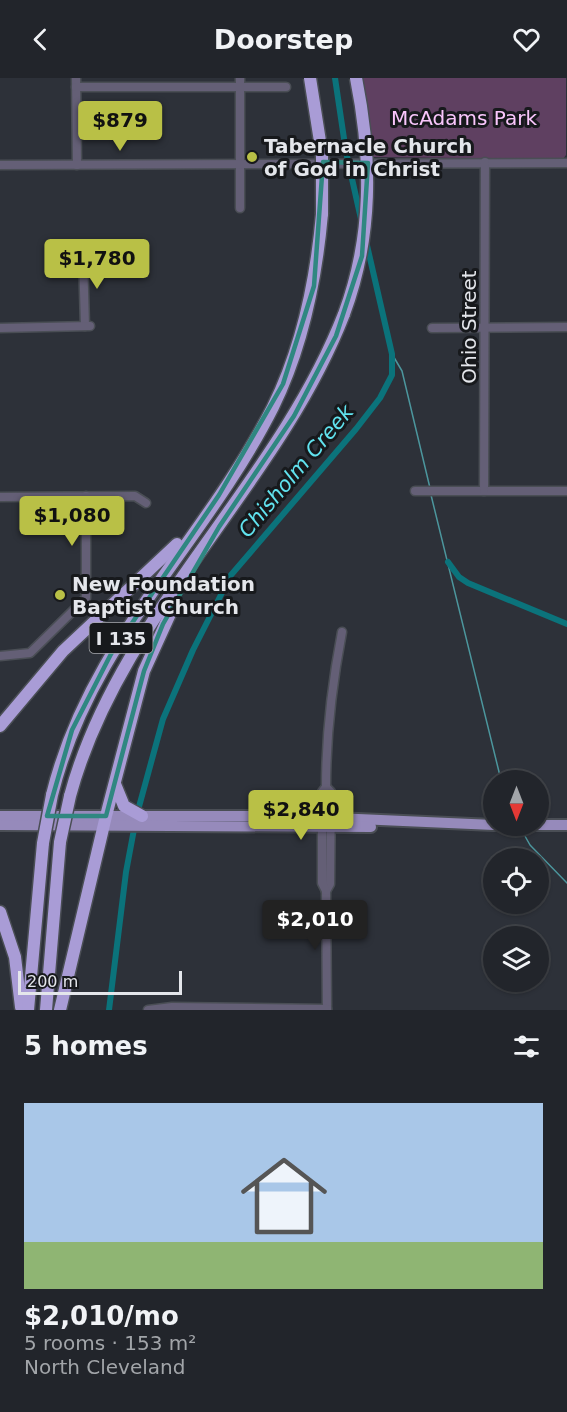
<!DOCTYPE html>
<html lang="en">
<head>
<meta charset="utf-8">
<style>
  body { margin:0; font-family:"DejaVu Sans",sans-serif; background:#2e3137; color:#f1f3f6; height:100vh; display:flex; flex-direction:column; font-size:22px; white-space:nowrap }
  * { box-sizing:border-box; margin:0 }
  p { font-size:20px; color:#a2a5a9 }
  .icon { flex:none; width:33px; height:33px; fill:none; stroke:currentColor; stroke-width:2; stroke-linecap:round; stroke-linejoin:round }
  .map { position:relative; height:932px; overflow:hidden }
  .sheet { display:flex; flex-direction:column; background:#22252b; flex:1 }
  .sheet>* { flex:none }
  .needle { width:39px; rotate:180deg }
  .tools { position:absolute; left:483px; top:692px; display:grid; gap:12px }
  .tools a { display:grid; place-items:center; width:66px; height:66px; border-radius:50%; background:#22252b; box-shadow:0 2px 4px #0004,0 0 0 2px #3f4247; font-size:30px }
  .scale { position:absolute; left:18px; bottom:15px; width:164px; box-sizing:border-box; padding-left:6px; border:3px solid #e4e6eb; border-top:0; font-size:16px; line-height:21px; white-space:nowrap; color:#e4e6eb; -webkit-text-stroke:4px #17191c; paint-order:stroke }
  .price { position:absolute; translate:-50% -51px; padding:0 14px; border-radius:6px; background:#b9c046; color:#111; font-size:20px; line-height:39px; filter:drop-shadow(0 2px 3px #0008) }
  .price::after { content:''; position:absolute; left:50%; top:36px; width:18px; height:14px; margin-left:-9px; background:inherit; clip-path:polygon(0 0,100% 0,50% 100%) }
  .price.active { background:#222; color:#fff }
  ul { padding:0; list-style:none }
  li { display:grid; align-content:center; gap:12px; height:318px; padding:0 24px }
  li span { display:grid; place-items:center; height:186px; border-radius:0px; color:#555 }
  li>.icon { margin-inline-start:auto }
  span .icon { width:108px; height:108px; fill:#fffc; stroke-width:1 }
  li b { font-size:26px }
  h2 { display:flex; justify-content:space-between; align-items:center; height:72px; padding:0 24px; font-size:26px }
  header { display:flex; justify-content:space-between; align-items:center; height:78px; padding:0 24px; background:#22252b; font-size:27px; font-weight:800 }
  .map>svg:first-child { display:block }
  .green { fill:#5f4061 }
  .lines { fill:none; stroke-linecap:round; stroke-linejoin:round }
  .stream { stroke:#4c969d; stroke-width:1.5 }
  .canal { stroke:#0b737b; stroke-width:6 }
  .minor-casing { stroke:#4a4e55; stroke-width:11 }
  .major-casing { stroke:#4a4e55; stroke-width:14 }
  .highway-casing { stroke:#4a4e55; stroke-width:15 }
  .minor { stroke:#645f76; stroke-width:8 }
  .major { stroke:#968abb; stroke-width:10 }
  .highway { stroke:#a99cd6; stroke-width:12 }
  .highway-bridge-casing { stroke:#4a4e55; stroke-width:15; stroke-linecap:butt }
  .highway-bridge { stroke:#a99cd6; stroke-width:12 }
  .marked { fill:none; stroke:#2f8781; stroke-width:4.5; stroke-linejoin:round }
  .poi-dot { fill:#b9c046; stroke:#17191c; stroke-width:2 }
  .labels { text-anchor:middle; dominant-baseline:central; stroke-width:6; stroke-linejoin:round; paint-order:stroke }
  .shield { fill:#17191c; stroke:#a6a8ad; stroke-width:1.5 }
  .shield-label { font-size:18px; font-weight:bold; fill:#e4e6eb }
  .park-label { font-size:20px; fill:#fac6fc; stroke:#17191c }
  .poi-label { font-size:20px; font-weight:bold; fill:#e4e6eb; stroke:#17191c; text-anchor:start }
  .street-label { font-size:20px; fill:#e4e6eb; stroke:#17191c }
  .water-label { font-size:21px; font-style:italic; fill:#61e3ef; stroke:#17191c }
</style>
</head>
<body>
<header><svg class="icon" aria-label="back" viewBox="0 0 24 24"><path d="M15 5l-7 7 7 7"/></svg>Doorstep<svg class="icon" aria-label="heart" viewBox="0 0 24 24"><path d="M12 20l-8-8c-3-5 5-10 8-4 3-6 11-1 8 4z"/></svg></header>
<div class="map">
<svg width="567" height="932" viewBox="0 0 567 932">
  <rect width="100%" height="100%" fill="#2d3139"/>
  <path class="green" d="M361 0H566V77L563 81 373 79Z"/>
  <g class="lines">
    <g class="stream">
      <path d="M392 276 402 293 430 410"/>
      <path d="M431 417 501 702"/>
      <path d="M521 751 530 767 567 805"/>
    </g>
    <g class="canal">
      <path d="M335 0 346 74 361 141"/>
      <path d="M448 484 459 499 468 505 567 546"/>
      <path d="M137 736 163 641 193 572 231 497 356 351 380 320 392 297V276L366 163"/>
      <path d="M109 932 126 794 135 746"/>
    </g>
    <g class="minor-casing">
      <g id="minor">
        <path d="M76 0 77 87"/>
        <path d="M240 0V130"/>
        <path d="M76 9H286"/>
        <path d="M0 87 567 85"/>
        <path d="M83 177 85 248"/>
        <path d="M0 250 90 248"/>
        <path d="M432 250 567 249"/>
        <path d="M415 413H567"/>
        <path d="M484 413 485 84"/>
        <path d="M0 419 135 418 146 425"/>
        <path d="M0 578 30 575 86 520V418"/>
        <path d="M326 709 331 714 330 806 326 813 327 932"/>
        <path d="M326 813 322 805V714L326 709C326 656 332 606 342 554"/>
        <path d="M148 932 172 929 327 931"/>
      </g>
    </g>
    <g class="major-casing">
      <g id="major">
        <path d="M0 738H290L494 747"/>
        <path d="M0 747 371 749"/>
        <path d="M506 747H567"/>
      </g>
    </g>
    <g class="highway-casing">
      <g id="highway">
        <path d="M0 648 63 573 177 466"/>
        <path d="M115 706 124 728 142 738"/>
        <path d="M52 717C90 562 204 466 273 329 303 268 316 203 322 136"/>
        <path d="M70 718C119 536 277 409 344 236"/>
        <path d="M0 834 15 879 21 929"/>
        <path d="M28 932 43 765"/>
        <path d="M46 932 60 764"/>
        <path d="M60 932 106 738 144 593 175 525"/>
      </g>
    </g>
    <use href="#minor" class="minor"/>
    <use href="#major" class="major"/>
    <use href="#highway" class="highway"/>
    <g class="highway-bridge-casing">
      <g id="highway-bridge">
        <path d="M310 0 322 76V136"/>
        <path d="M344 236C373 158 372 80 356 0"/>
        <path d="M60 764 70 718"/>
        <path d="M43 765 52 717"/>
      </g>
    </g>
    <use href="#highway-bridge" class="highway-bridge"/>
  </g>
  <path class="marked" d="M323 84 368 85 362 178 336 258 294 338 219 449 163 546 144 593 106 738H47L72 652 111 576 219 417 283 306 314 208Z"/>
  <g class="poi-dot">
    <circle cx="252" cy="79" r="6"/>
    <circle cx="60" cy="517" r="6"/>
  </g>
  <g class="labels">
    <rect class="shield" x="89.5" y="545" width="63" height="30" rx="4.5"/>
    <g class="shield-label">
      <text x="121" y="560">I 135</text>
    </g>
    <g class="park-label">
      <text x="464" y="40">McAdams Park</text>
    </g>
    <g class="poi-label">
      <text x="264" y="68">Tabernacle Church<tspan x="264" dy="23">of God in Christ</tspan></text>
      <text x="72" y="506">New Foundation<tspan x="72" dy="23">Baptist Church</tspan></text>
    </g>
    <g class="street-label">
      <text transform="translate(469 249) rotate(-90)">Ohio Street</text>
    </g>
    <g class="water-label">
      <text transform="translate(296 393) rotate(-50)">Chisholm Creek</text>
    </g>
  </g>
</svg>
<div class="tools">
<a><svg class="needle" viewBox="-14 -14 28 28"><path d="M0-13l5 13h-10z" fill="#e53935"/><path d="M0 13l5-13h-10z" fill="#a2a5a9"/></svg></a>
<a><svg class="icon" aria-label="locate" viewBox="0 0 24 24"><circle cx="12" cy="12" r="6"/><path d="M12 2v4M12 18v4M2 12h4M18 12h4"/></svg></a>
<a><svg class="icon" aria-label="layers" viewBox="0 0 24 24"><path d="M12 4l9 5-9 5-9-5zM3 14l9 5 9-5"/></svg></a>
</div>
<div class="scale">200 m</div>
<b class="price" style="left:120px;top:74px">$879</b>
<b class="price" style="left:97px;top:212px">$1,780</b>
<b class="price" style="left:72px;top:469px">$1,080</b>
<b class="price" style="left:301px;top:763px">$2,840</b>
<b class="price active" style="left:315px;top:873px">$2,010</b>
</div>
<section class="sheet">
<h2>5 homes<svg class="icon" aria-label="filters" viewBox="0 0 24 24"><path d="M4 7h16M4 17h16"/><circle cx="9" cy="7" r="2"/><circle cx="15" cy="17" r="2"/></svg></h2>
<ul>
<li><span style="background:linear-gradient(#a9c7e8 75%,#8fb573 0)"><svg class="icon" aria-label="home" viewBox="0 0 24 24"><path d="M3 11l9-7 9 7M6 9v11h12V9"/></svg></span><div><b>$2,010/mo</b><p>5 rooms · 153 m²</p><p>North Cleveland</p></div></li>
</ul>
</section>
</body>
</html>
